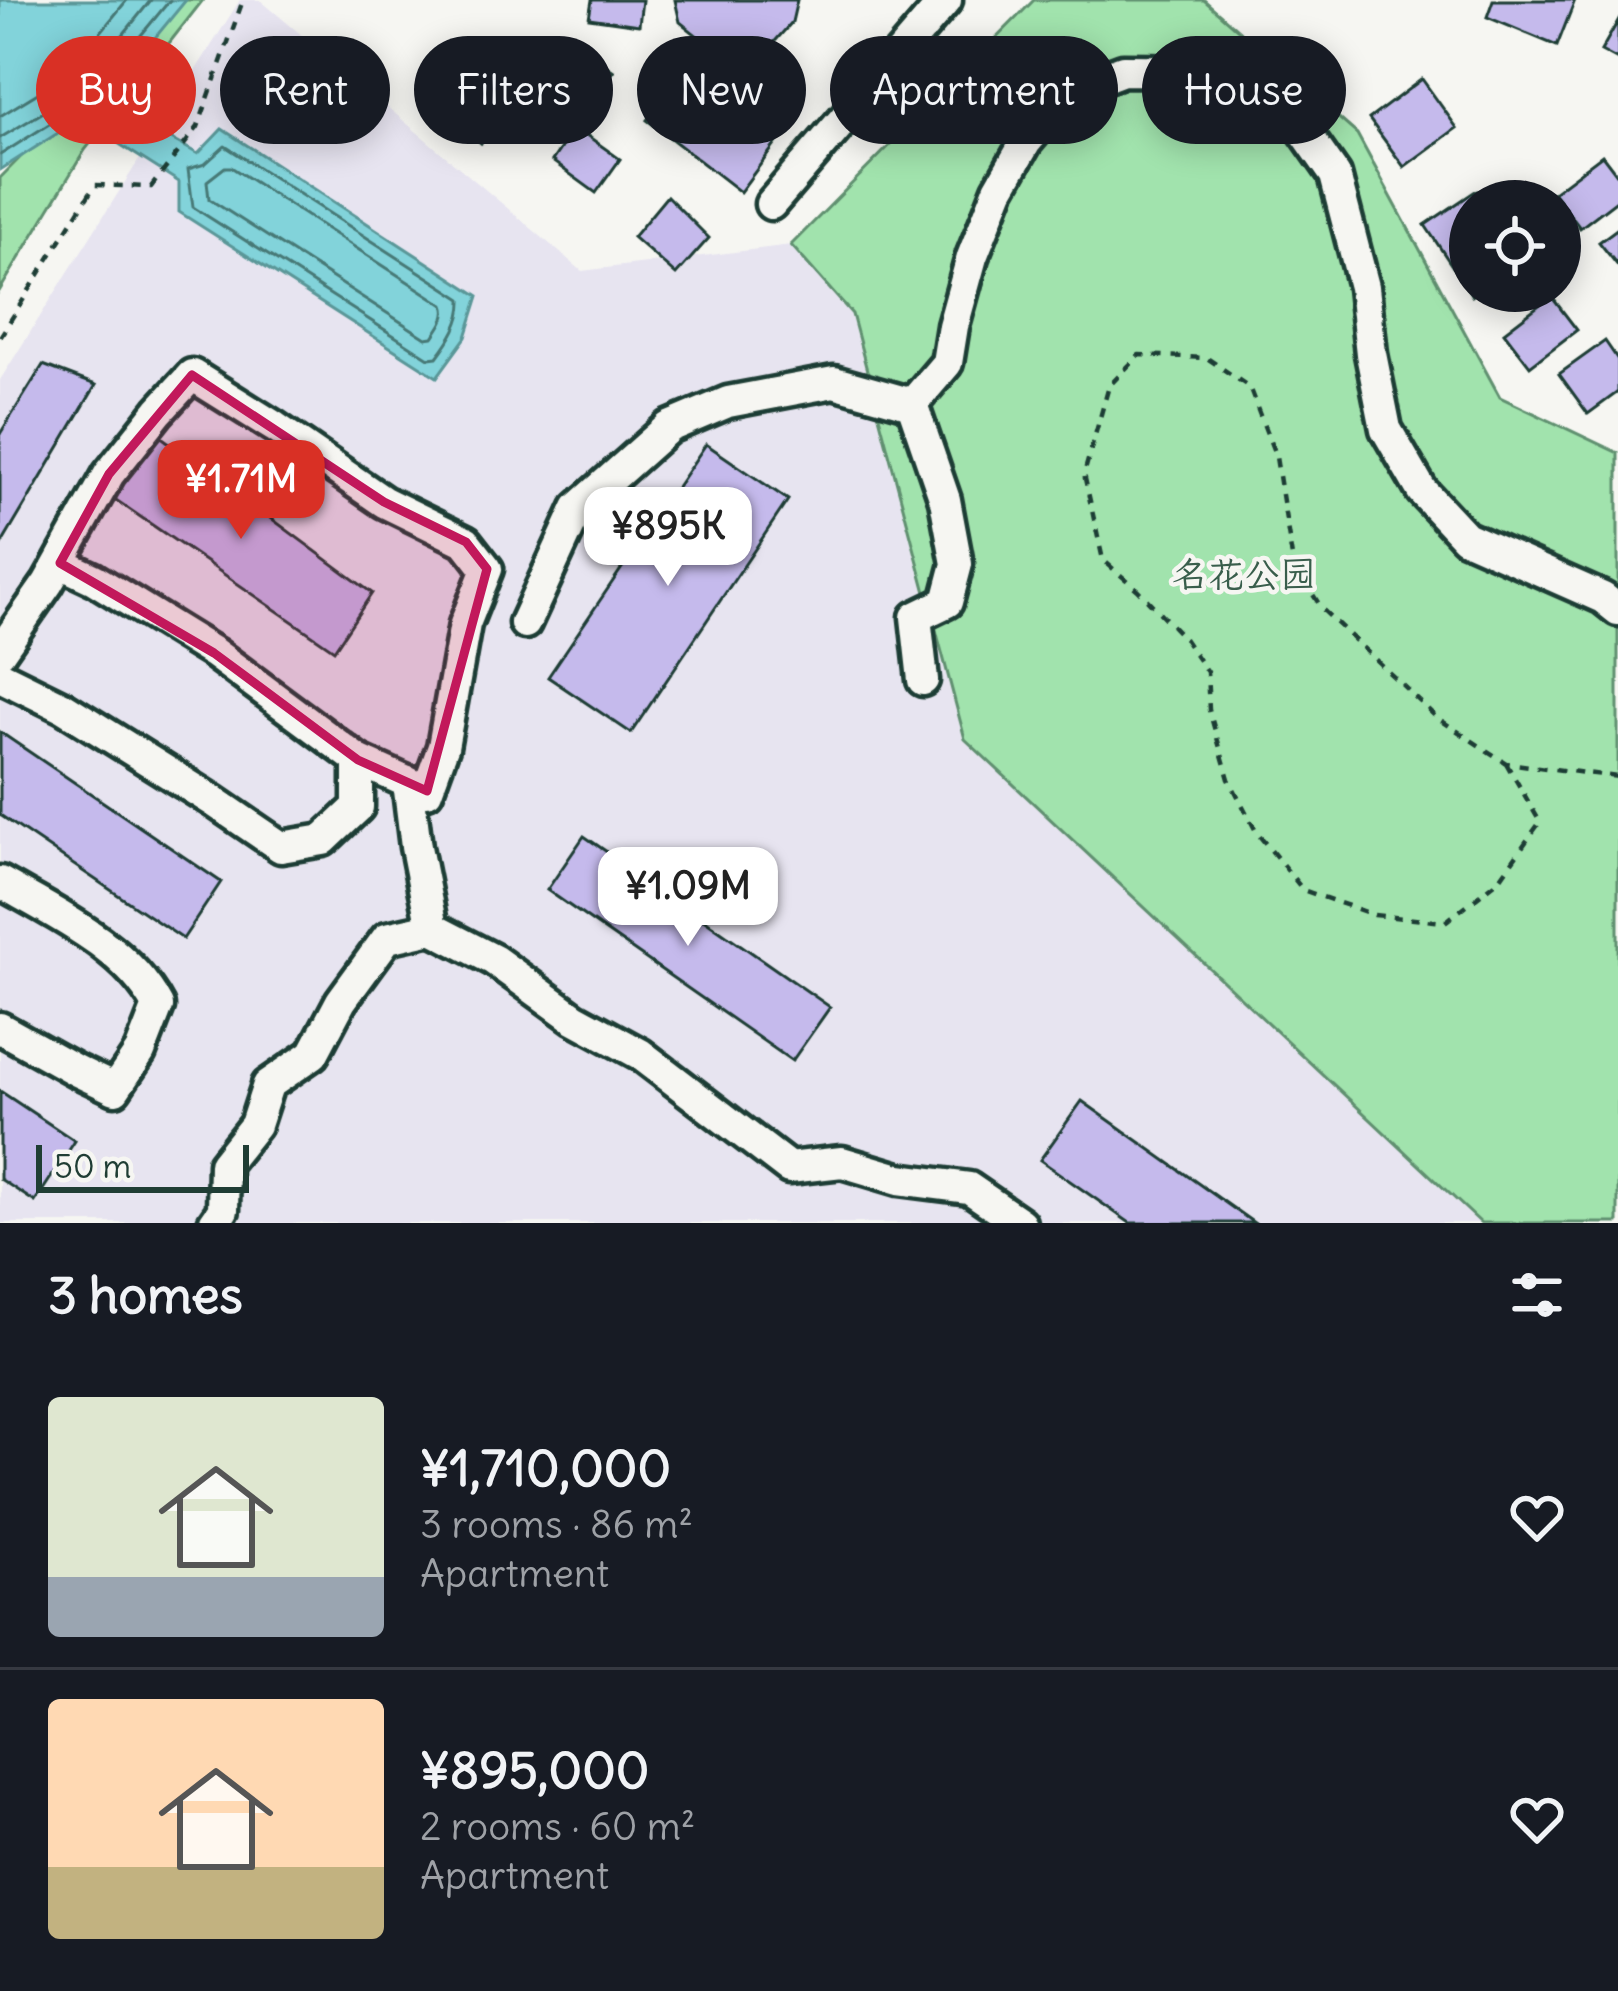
<!DOCTYPE html>
<html lang="en">
<head>
<meta charset="utf-8">
<style>
  body { margin:0; font-family:Delius,"LXGW WenKai TC",sans-serif; background:#20242c; color:#f1f3f6; height:100vh; display:flex; flex-direction:column; font-size:45px; white-space:nowrap }
  * { box-sizing:border-box; margin:0 }
  p { font-size:39px; color:#9ea1a6 }
  .icon { flex:none; width:66px; height:66px; fill:none; stroke:currentColor; stroke-width:2; stroke-linecap:round; stroke-linejoin:round }
  .map { position:relative; height:1223px; overflow:hidden }
  .side { display:flex; flex-direction:column; background:#171b24; flex:1 }
  .side>* { flex:none }
  .top-card { position:absolute; left:36px; top:36px; width:1548px; height:108px; display:flex; gap:24px }
  .fabs { position:absolute; left:1449px; top:180px; display:grid; gap:24px }
  .fabs a { display:grid; place-items:center; width:132px; height:132px; border-radius:50%; background:#171b24; box-shadow:0 6px 30px #0003; font-size:60px }
  .scale { position:absolute; left:36px; bottom:30px; width:213px; box-sizing:border-box; padding-left:12px; border:6px solid #1f3d34; border-top:0; font-size:33px; line-height:42px; white-space:nowrap; color:#1f3d34; -webkit-text-stroke:9px #f6f6f2; paint-order:stroke }
  .price { position:absolute; translate:-50% -102px; padding:0 27px; border-radius:24px; background:#fff; color:#222; font-size:39px; line-height:78px; filter:drop-shadow(0 3px 6px #0008) }
  .price::after { content:''; position:absolute; left:50%; top:72px; width:36px; height:27px; margin-left:-18px; background:inherit; clip-path:polygon(0 0,100% 0,50% 100%) }
  .price.selected { background:#d93025; color:#fff }
  ul { padding:0; list-style:none }
  li { display:flex; align-items:center; gap:36px; height:300px; padding:0 48px }
  li+li { border-top:3px solid #363941 }
  li span { display:grid; place-items:center; flex:none; width:336px; height:240px; border-radius:12px; color:#555 }
  li>.icon { margin-inline-start:auto }
  span .icon { width:144px; height:144px; fill:#fffc; stroke-width:1 }
  li b { font-size:51px }
  h2 { display:flex; justify-content:space-between; align-items:center; height:144px; padding:0 48px; font-size:51px }
  .pill { padding:0 42px; border-radius:54px; background:#171b24; box-shadow:0 6px 30px #0003; font-size:42px; line-height:108px }
  .pill.selected { background:#d93025; color:#fff }
  .map>svg:first-child { display:block }
  .built { fill:#e7e4f0 }
  .green { fill:#a1e3ad; stroke:#609070; stroke-width:3 }
  .water { fill:#82d3da; stroke:#5a9798; stroke-width:3 }
  .lines { fill:none; stroke-linecap:round; stroke-linejoin:round }
  .shore { stroke:#477976; stroke-width:3 }
  .building { fill:#c5baec; stroke:#1f3d34; stroke-width:3 }
  .minor-casing { stroke:#1f3d34; stroke-width:39 }
  .path { stroke:#1f3d34; stroke-width:4.5; stroke-dasharray:9 9; stroke-linecap:butt }
  .minor { stroke:#f6f6f2; stroke-width:30 }
  .marked { fill:#c2185b; fill-opacity:0.2; stroke:#c2185b; stroke-width:9; stroke-linejoin:round }
  .labels { text-anchor:middle; dominant-baseline:central; stroke-width:9; stroke-linejoin:round; paint-order:stroke }
  .park-label { font-size:36px; fill:#395e4c; stroke:#f6f6f2 }
</style>
</head>
<body>
<div class="map">
<svg width="1618" height="1223" viewBox="0 0 1618 1223">
  <rect width="100%" height="100%" fill="#f6f6f2"/>
  <filter id="ink" filterUnits="userSpaceOnUse"><feTurbulence type="fractalNoise" baseFrequency=".00833" numOctaves="2"/><feDisplacementMap in="SourceGraphic" scale="24" xChannelSelector="R" yChannelSelector="G"/><feConvolveMatrix kernelMatrix="1 2 1 2 8 2 1 2 1" color-interpolation-filters="sRGB"/></filter>
  <g filter="url(#ink)">
    <path class="built" d="M240 0H260L582 271 791 245 852 314 965 739 1481 1223H0V380Z"/>
    <g class="green">
      <path d="M176 0H203L85 150 0 290V178Z"/>
      <path d="M1034 0H1204L1357 134 1500 397 1618 453V1223H1481L965 739 852 314 791 245Z"/>
    </g>
    <path class="water" d="M0 0H186L103 101 198 154 222 129 479 296 466 337 437 377 179 212V182L80 119 0 170Z"/>
    <g class="lines">
      <g class="shore">
        <path d="M0 116 64 77 127 0"/>
        <path d="M0 138 77 92 151 0"/>
        <path d="M225 146 462 299C463 321 450 340 437 357L429 358 193 207 188 169 205 164Z"/>
        <path d="M0 155 73 109 90 107 95 91 170 0"/>
        <path d="M225 167H231L444 305C449 316 439 328 433 337L426 338 209 199 207 181Z"/>
      </g>
    </g>
    <g class="building">
      <path d="M592 0H642L639 25 589 18Z"/>
      <path d="M675 0H797L792 22 762 56 729 61 680 22Z"/>
      <path d="M1493 0H1575L1557 46 1487 17Z"/>
      <path d="M1618 21V60L1601 51Z"/>
      <path d="M566 37 614 71 589 105 542 72Z"/>
      <path d="M467 64 513 102 481 143 434 104Z"/>
      <path d="M687 68 778 141 740 192 647 120Z"/>
      <path d="M1422 79 1457 128 1404 167 1369 119Z"/>
      <path d="M575 127 620 159 596 193 552 161Z"/>
      <path d="M1602 155 1618 176V199L1580 228 1553 192Z"/>
      <path d="M1477 190 1484 201H1470V291H1479L1472 296 1425 225Z"/>
      <path d="M667 196 709 238 676 275 633 237Z"/>
      <path d="M1618 228V266L1599 242Z"/>
      <path d="M1551 296 1577 330 1530 366 1504 332Z"/>
      <path d="M1605 341 1618 360V392L1588 414 1559 374Z"/>
      <path d="M43 365 96 385 0 547V434Z"/>
      <path d="M156 433 372 593 334 650 113 498Z"/>
      <path d="M706 444 788 500 631 733 548 677Z"/>
      <path d="M0 732 221 882 183 939 0 815Z"/>
      <path d="M584 836 830 1007 792 1061 547 890Z"/>
      <path d="M0 1091 75 1141 35 1202 0 1179Z"/>
      <path d="M1082 1101 1254 1223H1130L1040 1160Z"/>
    </g>
    <g class="lines">
      <g class="minor-casing">
        <g id="minor">
          <path d="M771 204 946 0"/>
          <path d="M912 404 947 363 953 326 972 257 999 189 1026 142 1070 90 1123 70 1224 71 1260 88 1302 128 1335 175 1364 287 1371 354 1386 429 1422 491 1465 537 1603 598 1618 610"/>
          <path d="M525 623 578 508 669 427 728 402 834 382 912 404 945 500 957 564 947 602 916 617 923 680"/>
          <path d="M0 652 48 583 109 474 159 411 192 375 275 427 384 502 466 542 487 569 465 624 443 747 427 791 358 760 214 653 94 579 60 563"/>
          <path d="M0 676 63 707 215 802 281 847 323 840 358 807V760"/>
          <path d="M0 882C56 914 127 947 158 1006L140 1052 115 1089 77 1071 0 1028"/>
          <path d="M432 928 494 960 574 1018 640 1054 789 1168 842 1162 899 1179 969 1188 1020 1223"/>
          <path d="M214 1223 223 1210 224 1164 255 1125 268 1085 313 1054 341 1001 387 938 432 928 416 847 408 782"/>
        </g>
      </g>
      <g class="path">
        <path d="M0 337 95 185 151 187 198 127 243 0"/>
        <path d="M1506 763 1540 822 1499 880 1445 922 1374 915 1303 890 1257 833 1229 779 1209 710 1207 672 1183 637 1138 590 1103 560 1084 474 1109 386 1139 355 1207 358 1249 387 1276 457 1293 564 1323 610 1436 717 1506 763 1618 777"/>
      </g>
      <use href="#minor" class="minor"/>
    </g>
  </g>
  <path class="marked" d="M192 375 384 502 466 542 487 569 427 791 358 760 214 653 60 563 109 474Z"/>
  <g class="labels">
    <g class="park-label">
      <text x="1244" y="574">名花公园</text>
    </g>
  </g>
</svg>
<div class="fabs">
<a><svg class="icon" aria-label="locate" viewBox="0 0 24 24"><circle cx="12" cy="12" r="6"/><path d="M12 2v4M12 18v4M2 12h4M18 12h4"/></svg></a>
</div>
<div class="scale">50 m</div>
<b class="price selected" style="left:241px;top:542px">¥1.71M</b>
<b class="price" style="left:668px;top:589px">¥895K</b>
<b class="price" style="left:688px;top:949px">¥1.09M</b>
<div class="top-card">
<a class="pill selected">Buy</a>
<a class="pill">Rent</a>
<a class="pill">Filters</a>
<a class="pill">New</a>
<a class="pill">Apartment</a>
<a class="pill">House</a>
</div>
</div>
<section class="side">
<h2>3 homes<svg class="icon" aria-label="filters" viewBox="0 0 24 24"><path d="M4 7h16M4 17h16"/><circle cx="9" cy="7" r="2"/><circle cx="15" cy="17" r="2"/></svg></h2>
<ul>
<li><span style="background:linear-gradient(#dfe7d0 75%,#9aa5b1 0)"><svg class="icon" aria-label="home" viewBox="0 0 24 24"><path d="M3 11l9-7 9 7M6 9v11h12V9"/></svg></span><div><b>¥1,710,000</b><p>3 rooms · 86 m²</p><p>Apartment</p></div><svg class="icon" aria-label="heart" viewBox="0 0 24 24"><path d="M12 20l-8-8c-3-5 5-10 8-4 3-6 11-1 8 4z"/></svg></li>
<li><span style="background:linear-gradient(#ffd9b3 70%,#c2b280 0)"><svg class="icon" aria-label="home" viewBox="0 0 24 24"><path d="M3 11l9-7 9 7M6 9v11h12V9"/></svg></span><div><b>¥895,000</b><p>2 rooms · 60 m²</p><p>Apartment</p></div><svg class="icon" aria-label="heart" viewBox="0 0 24 24"><path d="M12 20l-8-8c-3-5 5-10 8-4 3-6 11-1 8 4z"/></svg></li>
</ul>
</section>
</body>
</html>
